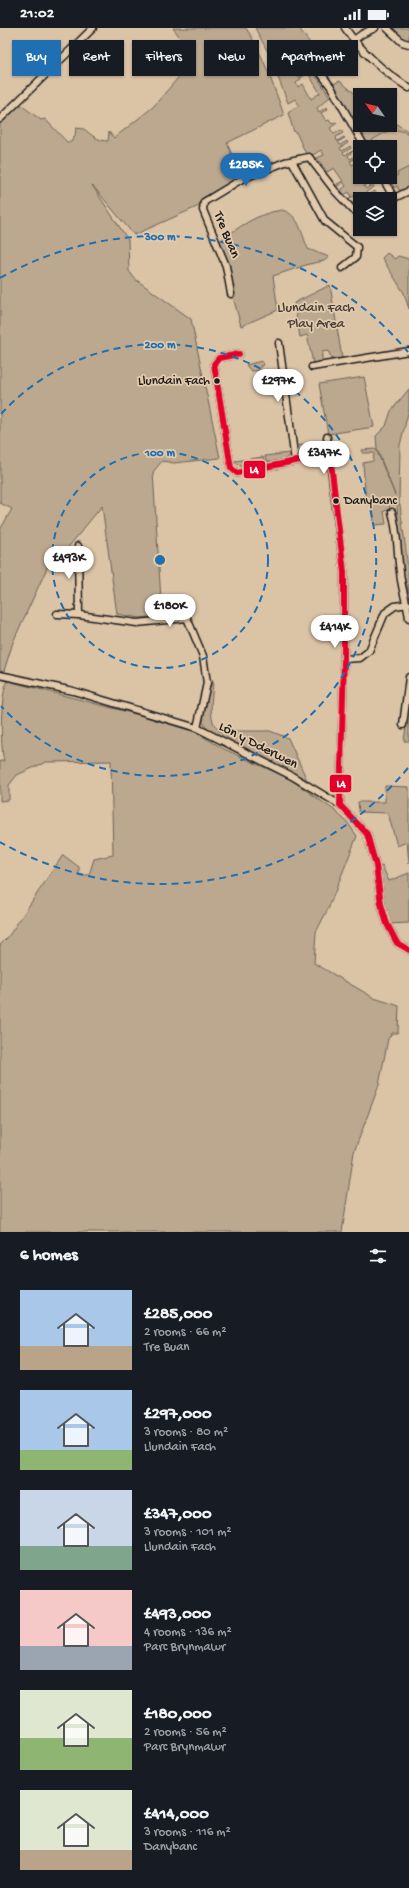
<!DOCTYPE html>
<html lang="en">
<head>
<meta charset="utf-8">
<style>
  body { margin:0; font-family:"Gochi Hand",sans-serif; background:#20242c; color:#f1f3f6; height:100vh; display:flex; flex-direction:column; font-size:15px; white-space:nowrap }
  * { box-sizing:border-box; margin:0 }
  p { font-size:13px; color:#9ea1a6 }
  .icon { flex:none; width:22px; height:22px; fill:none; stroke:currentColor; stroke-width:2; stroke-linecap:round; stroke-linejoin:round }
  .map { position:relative; height:1204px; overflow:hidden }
  .sheet { display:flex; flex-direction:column; background:#171b24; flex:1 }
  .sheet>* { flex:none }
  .banner { position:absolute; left:12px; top:12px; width:385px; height:36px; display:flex; gap:8px }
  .needle { width:26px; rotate:304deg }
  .buttons { position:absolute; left:353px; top:60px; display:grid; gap:8px }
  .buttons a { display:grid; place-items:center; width:44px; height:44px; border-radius:0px; background:#171b24; box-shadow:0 1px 3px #0004; font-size:20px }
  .price { position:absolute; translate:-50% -34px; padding:0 9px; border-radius:14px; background:#fff; color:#222; font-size:13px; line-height:26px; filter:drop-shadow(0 1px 2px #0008) }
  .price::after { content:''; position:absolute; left:50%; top:24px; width:12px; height:9px; margin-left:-6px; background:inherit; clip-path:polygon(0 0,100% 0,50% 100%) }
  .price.selected { background:#1f6fb2; color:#fff }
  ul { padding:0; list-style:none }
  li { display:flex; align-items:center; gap:12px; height:100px; padding:0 20px }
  li span { display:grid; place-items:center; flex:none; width:112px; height:80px; border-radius:0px; color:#555 }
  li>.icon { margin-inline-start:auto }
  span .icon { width:48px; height:48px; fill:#fffc; stroke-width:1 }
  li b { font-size:17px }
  h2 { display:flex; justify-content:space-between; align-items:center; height:48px; padding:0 20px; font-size:17px }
  .tag { padding:0 14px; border-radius:0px; background:#171b24; box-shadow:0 1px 3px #0004; font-size:14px; line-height:36px }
  .tag.selected { background:#1f6fb2; color:#fff }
  .status { display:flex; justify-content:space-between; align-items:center; height:28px; padding:0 20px; background:#171b24; direction:ltr }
  .status svg { height:11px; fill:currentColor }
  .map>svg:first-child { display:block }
  .built { fill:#cbb59a }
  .green { fill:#bba88f; stroke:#6c6256; fill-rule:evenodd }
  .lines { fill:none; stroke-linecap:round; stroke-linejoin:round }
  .street-casing { stroke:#1c1c1c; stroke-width:9 }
  .street { stroke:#e3caac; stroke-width:6 }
  .bus-1-casing { stroke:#e3caac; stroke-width:9 }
  .bus-1 { stroke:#e4002b; stroke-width:6 }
  .ring { fill:none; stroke:#1f6fb2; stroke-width:2; stroke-dasharray:7 5 }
  .bus-dot { fill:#1c1c1c; stroke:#e3caac; stroke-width:1.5 }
  .labels { text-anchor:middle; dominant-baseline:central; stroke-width:3.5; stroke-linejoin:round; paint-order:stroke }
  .bus-label { font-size:13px; fill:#1c1c1c; stroke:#e3caac; text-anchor:end }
  .street-label { font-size:14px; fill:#1c1c1c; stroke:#e3caac }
  .park-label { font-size:14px; fill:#443f39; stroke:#e3caac }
  .centre { fill:#1f6fb2; stroke:#e3caac; stroke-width:2 }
  .ring-label { font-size:12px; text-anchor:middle; font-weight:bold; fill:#1f6fb2; stroke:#e3caac; stroke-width:3.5; stroke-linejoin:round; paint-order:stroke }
  .line-badge { stroke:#e3caac; stroke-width:1.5 }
  .badge-label { font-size:11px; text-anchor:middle; font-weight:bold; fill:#fff }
</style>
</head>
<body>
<div class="status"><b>21:02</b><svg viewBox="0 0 49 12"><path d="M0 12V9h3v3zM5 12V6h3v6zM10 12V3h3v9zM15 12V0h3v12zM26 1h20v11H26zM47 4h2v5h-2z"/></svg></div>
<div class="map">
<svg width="409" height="1204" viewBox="0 0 409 1204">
  <rect width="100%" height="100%" fill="#dbc3a6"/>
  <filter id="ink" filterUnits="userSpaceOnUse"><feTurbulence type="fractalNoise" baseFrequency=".025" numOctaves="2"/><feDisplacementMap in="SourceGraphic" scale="8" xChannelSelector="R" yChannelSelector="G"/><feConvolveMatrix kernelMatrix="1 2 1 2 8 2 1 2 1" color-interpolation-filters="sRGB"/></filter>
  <g filter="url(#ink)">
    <path class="built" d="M397 99 409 104V159L397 164 388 149H390V119H369L367 115Z"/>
    <g class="green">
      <path d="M173 0H246C263 26 273 57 284 87L227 115 241 148 201 171 199 178 134 207 92 157 128 212 129 243 135 251 191 291 220 430 174 435 162 433 153 444 162 588 140 590 117 586 102 478 61 528 52 529 13 614 4 643 0 642V502L12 481 0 475V91L17 74 41 92 45 91 67 114H71L75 108 76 100 84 101C91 107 98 113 108 113L109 104 114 110 153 79 183 44 182 12Z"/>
      <path d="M255 0H299L314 21 301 30 304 29 330 69 317 80 319 84 327 79 328 81 321 85 326 93 329 92 332 96 336 94 337 95 330 100 334 106 341 102 343 105 336 109 337 113 344 109 345 110 338 114 340 117 347 113 348 115 340 120 342 123 350 118 351 120 343 125 345 127 353 123 348 128 350 131 356 128 357 130 350 133 352 137 359 133 360 135 355 137 357 141 360 139V141L356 143 357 146 360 145V149H368L364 152 365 155 370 152 371 153 364 158 366 161 373 157 374 159 366 164 367 167 375 163 379 170 360 171V177L354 179 351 175 356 172 354 168 348 171 351 168 349 164 344 167 341 162 346 158 343 154 338 158 337 156 343 153 334 140 327 144 317 130 324 127 321 122 311 128 306 126 296 104H294L288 85 299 77 295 71 288 75 269 26ZM299 31 308 44 299 49 297 46 294 47 292 44 290 45 288 41 293 38 291 36ZM308 45 320 65 311 71 303 56 298 59 296 55 301 51 300 50Z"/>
      <path d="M393 0H409V14H405Z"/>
      <path d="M340 53 360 70V97H363L358 100 333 56Z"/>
      <path d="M390 92 409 104V106C391 98 389 103 372 112L376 119H369L361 106 370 101 368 97H390Z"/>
      <path d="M409 139V159L400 163 397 158 394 160 388 149 391 151 398 147 397 145Z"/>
      <path d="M282 182C300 187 301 205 308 221L329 229 324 233 309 236 273 248 278 282 241 298 233 269 228 238 218 214C238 200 257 185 282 182Z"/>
      <path d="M387 225 395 231 398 228 409 231V281L404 265 382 230Z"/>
      <path d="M330 257 342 330 332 331 328 323 322 324V333L313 335 307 307 300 309 294 275Z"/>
      <path d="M262 333 264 337 260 338 261 342 251 343 246 337Z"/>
      <path d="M364 349 374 399 328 406 319 356Z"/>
      <path d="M409 361V381L400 417 399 475 397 476H400C403 506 409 535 409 565L402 542 397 477H390L389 482 384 483 386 496 374 497 373 477 366 476 363 435 373 433 374 425H362V422L376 421 395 467 377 421 376 408 386 398 391 383Z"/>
      <path d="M304 416 307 421 322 417 323 420C318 427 308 429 300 425L298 418Z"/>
      <path d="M289 425 288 429 283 432 268 434 266 433 265 428Z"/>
      <path d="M263 429 264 433C258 441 241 442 235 433Z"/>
      <path d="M213 652C213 667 206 694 220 703H270L288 710 307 752 207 702 203 694 208 662Z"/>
      <path d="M8 653 143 688 195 704 224 721 290 751 334 782 347 794 357 808 329 879 316 904 314 935 374 970 399 978 398 1005H392L388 1011 379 1057 354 1124 342 1204H0V917L8 909 63 827 79 839V847H89L94 831 113 827 111 733 46 734 17 747 9 757V772L0 773V733H4C0 718 0 663 8 653Z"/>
      <path d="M409 678V713H404Z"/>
      <path d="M385 758 409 759V835L407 814 397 818 388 785 359 784 358 774H385Z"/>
      <path d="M382 838 389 853 409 845V895L388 896 382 873 378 841Z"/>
    </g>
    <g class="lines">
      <g class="street-casing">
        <g id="street">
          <path d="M345 0C362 24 384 44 409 60"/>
          <path d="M387 0 402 14 409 16"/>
          <path d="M354 12 362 6 375 0"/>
          <path d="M311 32 331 59 365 119"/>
          <path d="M0 91 93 0"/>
          <path d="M292 133 325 193 357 219 356 229 342 240"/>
          <path d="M382 149 394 170"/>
          <path d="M392 171 409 163"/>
          <path d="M231 266 226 238 203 182 204 174 242 151 285 134 309 129 335 163 353 182 360 180"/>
          <path d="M279 315 295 433"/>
          <path d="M239 326 219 330 214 336 231 440 237 445 330 426"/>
          <path d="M312 339 409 323"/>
          <path d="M327 409 344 544V631L340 777"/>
          <path d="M392 484C398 504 397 524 400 544 401 560 407 574 409 590"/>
          <path d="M78 518 79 587"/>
          <path d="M57 586 79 587 137 595 187 590 203 628 207 655 197 700"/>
          <path d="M344 631 360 630 369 623 385 585 395 578 408 576"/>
          <path d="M0 647 73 663 197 700 292 748 340 777 367 806 376 838 381 876 387 896 397 915 409 922"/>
          <path d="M403 697 409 649"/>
        </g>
      </g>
      <use href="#street" class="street"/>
      <g class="bus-1-casing">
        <path id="bus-1" d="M239 326 219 330 214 336 231 440 237 445 330 426 344 544V631L340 777 367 806 376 838 381 876 387 896 397 915 409 922"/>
      </g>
      <use href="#bus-1" class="bus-1"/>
    </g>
  </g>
  <g class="ring">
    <circle cx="160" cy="532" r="108"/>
    <path d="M1 386A216 216 0 1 1 1 678"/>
    <path d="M408 740A324 324 0 0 1 0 814M0 250A324 324 0 0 1 408 324"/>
  </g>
  <g class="bus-dot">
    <circle cx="217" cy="353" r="3.5"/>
    <circle cx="336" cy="473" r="3.5"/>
  </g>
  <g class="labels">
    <g class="bus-label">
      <text x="210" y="353">Llundain Fach</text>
      <text x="344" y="473" text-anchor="start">Danybanc</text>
    </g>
    <g class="street-label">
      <text transform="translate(226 207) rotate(68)">Tre Buan</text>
      <text transform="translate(258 718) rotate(27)">Lôn y Dderwen</text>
    </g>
    <g class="park-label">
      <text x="316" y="280">Llundain Fach<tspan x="316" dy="16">Play Area</tspan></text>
    </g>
  </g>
  <circle cx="160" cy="532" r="6" class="centre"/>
  <g class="ring-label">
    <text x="160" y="212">300 m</text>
    <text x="160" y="320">200 m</text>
    <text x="160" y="428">100 m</text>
  </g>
  <g class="line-badge">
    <rect x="243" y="432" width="23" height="19" rx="4" fill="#e4002b"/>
    <rect x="329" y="746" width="23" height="19" rx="4" fill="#e4002b"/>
  </g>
  <g class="badge-label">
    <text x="254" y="445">L4</text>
    <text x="341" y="759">L4</text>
  </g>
</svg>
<div class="buttons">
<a><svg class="needle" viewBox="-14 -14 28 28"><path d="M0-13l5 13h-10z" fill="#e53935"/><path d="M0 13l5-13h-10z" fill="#9ea1a6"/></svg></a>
<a><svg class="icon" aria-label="locate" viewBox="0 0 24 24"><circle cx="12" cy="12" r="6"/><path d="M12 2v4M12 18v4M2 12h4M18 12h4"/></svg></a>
<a><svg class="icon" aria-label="layers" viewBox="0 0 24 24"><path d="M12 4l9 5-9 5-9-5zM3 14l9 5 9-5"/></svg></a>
</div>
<b class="price selected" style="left:246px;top:159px">£285K</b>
<b class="price" style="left:278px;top:375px">£297K</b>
<b class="price" style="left:324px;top:447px">£347K</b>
<b class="price" style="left:69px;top:552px">£493K</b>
<b class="price" style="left:170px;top:600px">£180K</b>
<b class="price" style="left:335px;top:621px">£414K</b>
<div class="banner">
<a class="tag selected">Buy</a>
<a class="tag">Rent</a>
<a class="tag">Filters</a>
<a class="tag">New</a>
<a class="tag">Apartment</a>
</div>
</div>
<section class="sheet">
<h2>6 homes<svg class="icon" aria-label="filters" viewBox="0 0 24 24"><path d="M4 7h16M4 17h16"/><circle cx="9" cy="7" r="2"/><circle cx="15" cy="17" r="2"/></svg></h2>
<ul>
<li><span style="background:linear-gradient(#a9c7e8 70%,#b9a48a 0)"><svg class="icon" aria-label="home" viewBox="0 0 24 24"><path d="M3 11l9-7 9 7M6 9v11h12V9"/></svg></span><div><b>£285,000</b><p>2 rooms · 66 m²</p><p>Tre Buan</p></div></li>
<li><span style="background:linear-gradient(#a9c7e8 75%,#8fb573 0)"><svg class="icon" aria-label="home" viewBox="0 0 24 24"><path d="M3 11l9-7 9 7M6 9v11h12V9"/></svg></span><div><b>£297,000</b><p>3 rooms · 80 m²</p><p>Llundain Fach</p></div></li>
<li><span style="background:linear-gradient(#c9d6e8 70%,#7fa58c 0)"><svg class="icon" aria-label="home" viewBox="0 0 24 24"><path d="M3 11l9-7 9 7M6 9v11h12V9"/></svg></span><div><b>£347,000</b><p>3 rooms · 101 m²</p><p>Llundain Fach</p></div></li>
<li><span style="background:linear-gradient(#f6c9c9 70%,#9aa5b1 0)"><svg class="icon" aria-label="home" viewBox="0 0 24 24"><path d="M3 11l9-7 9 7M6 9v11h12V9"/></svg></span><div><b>£493,000</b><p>4 rooms · 136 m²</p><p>Parc Brynmawr</p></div></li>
<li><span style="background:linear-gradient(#dfe7d0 60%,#8fb573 0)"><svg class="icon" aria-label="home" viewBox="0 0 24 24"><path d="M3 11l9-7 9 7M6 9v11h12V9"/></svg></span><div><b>£180,000</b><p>2 rooms · 56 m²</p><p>Parc Brynmawr</p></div></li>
<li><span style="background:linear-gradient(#dfe7d0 75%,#b9a48a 0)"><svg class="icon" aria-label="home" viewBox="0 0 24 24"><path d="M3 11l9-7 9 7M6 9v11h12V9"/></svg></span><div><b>£414,000</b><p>3 rooms · 116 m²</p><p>Danybanc</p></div></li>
</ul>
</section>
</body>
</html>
